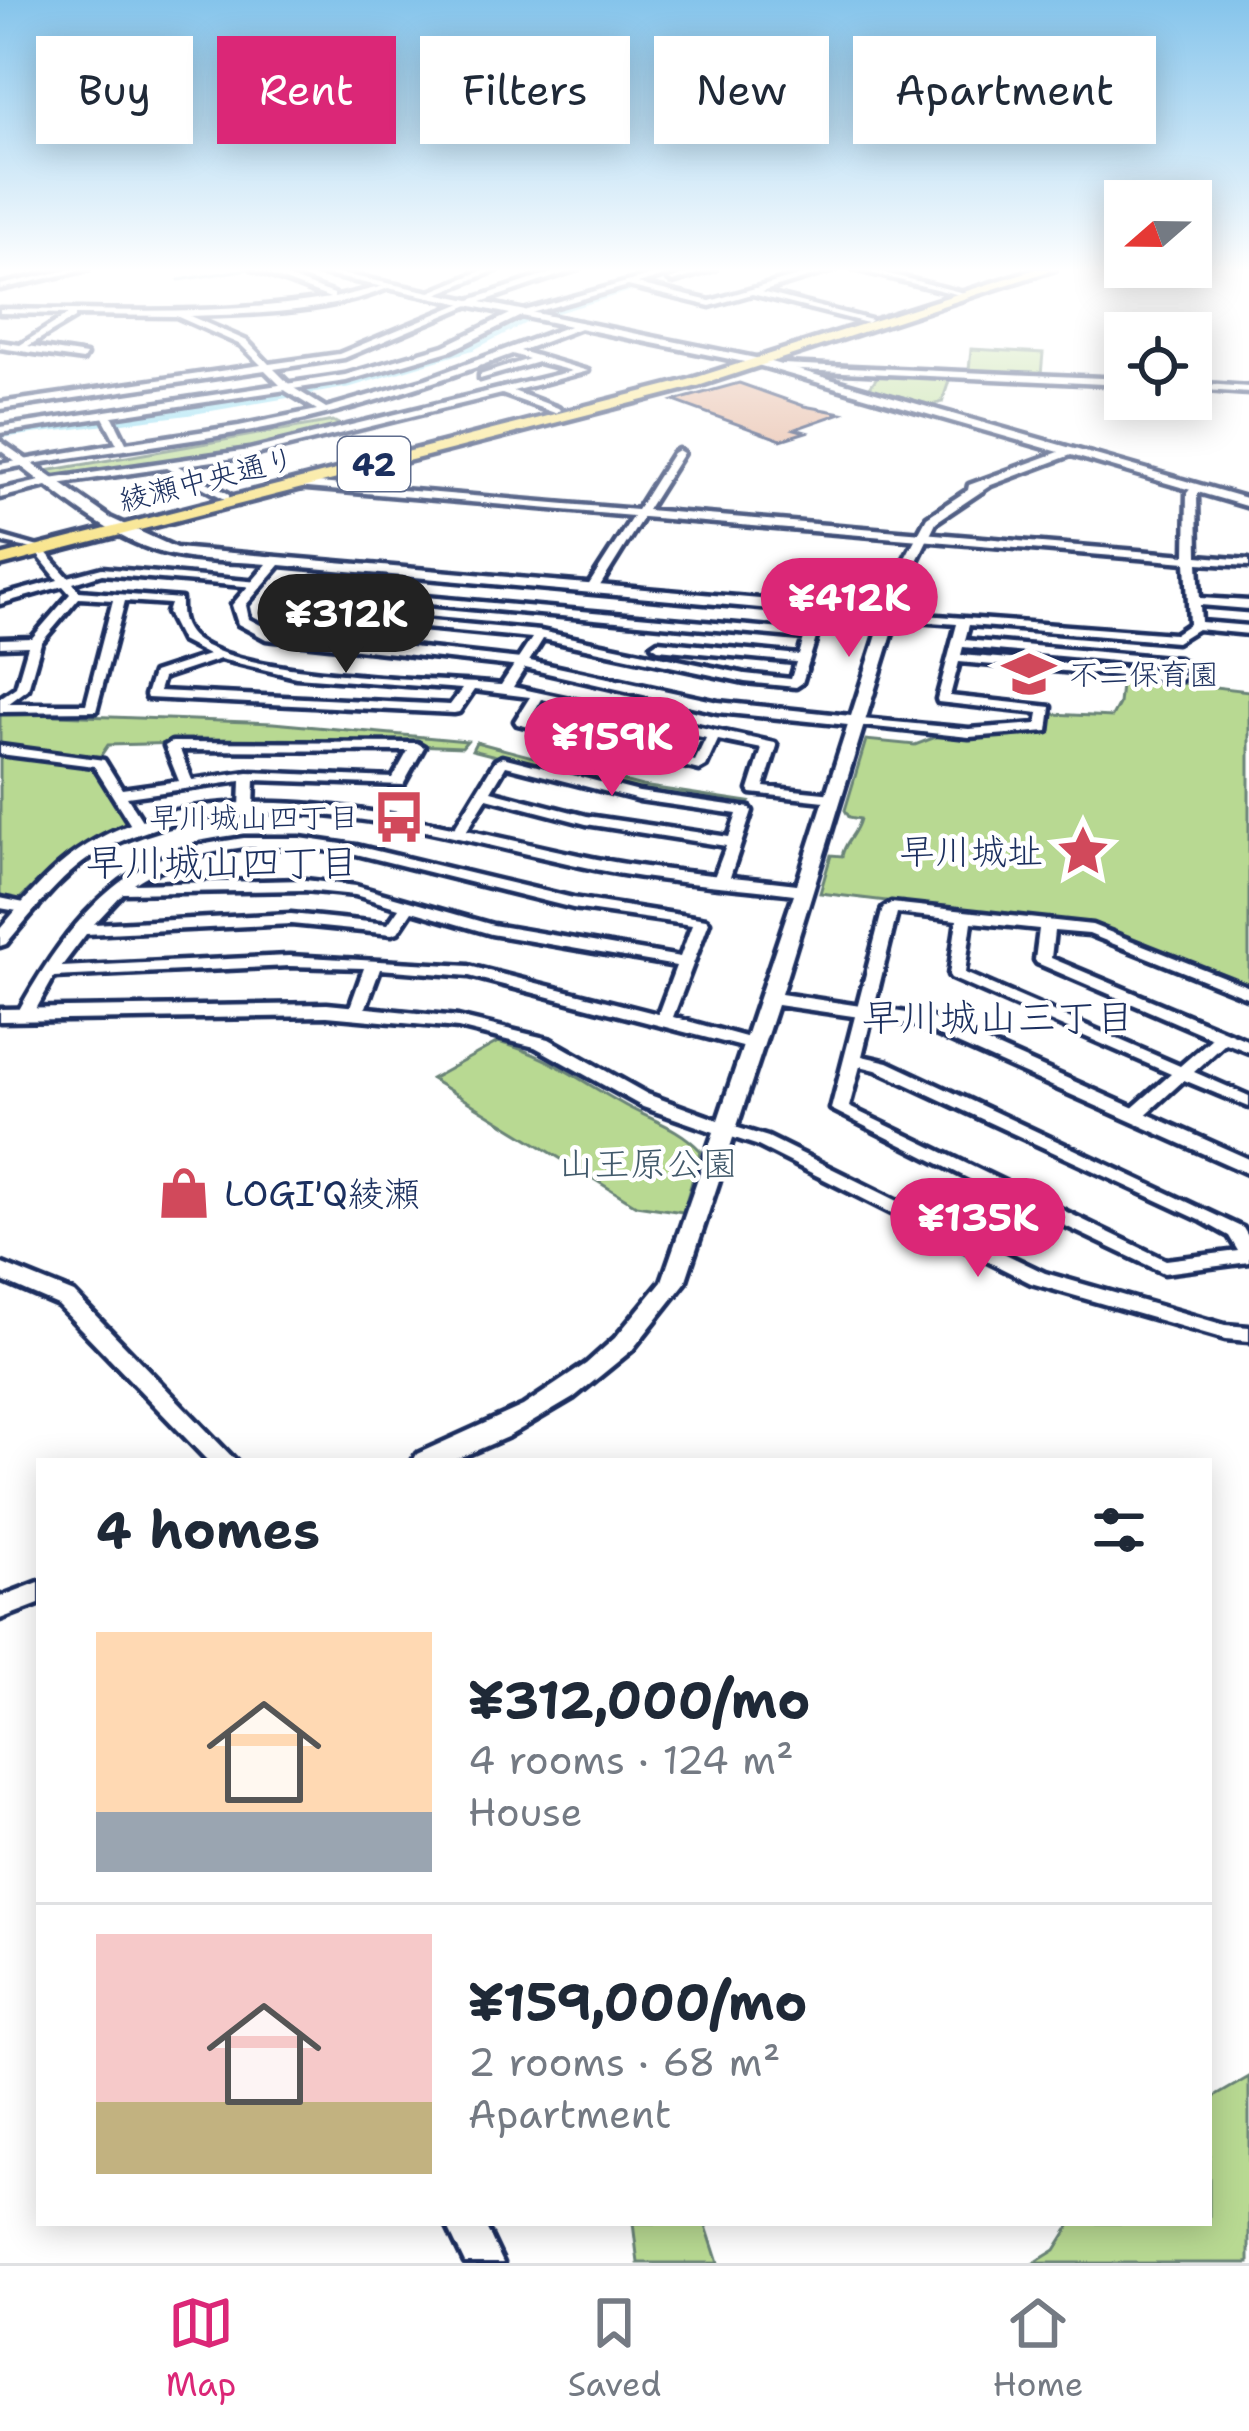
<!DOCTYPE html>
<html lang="en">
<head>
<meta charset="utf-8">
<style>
  body { margin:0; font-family:"Shantell Sans","Klee One",sans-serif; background:#f2f2f3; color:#1f2937; height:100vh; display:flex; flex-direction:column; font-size:45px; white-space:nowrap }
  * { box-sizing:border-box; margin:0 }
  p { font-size:39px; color:#747a83 }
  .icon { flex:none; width:66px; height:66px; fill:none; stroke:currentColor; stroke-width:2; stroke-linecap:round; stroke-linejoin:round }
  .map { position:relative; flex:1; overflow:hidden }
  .drawer { position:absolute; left:36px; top:1458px; width:1176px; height:768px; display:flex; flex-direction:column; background:#fff; border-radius:0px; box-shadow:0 6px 30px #0003 }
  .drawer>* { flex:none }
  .top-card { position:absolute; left:36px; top:36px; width:1179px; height:108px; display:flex; gap:24px }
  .needle { width:78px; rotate:250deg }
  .fabs { position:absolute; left:1104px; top:180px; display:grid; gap:24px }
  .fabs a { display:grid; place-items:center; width:108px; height:108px; border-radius:0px; background:#fff; box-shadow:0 6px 30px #0003; font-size:60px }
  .price { position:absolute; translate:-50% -102px; padding:0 27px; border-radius:42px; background:#db2777; color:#fff; font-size:39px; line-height:78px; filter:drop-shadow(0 3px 6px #0008) }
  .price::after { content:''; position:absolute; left:50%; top:72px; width:36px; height:27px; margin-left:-18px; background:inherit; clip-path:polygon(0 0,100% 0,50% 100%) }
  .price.on { background:#222; color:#fff }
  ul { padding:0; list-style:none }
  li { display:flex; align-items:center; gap:36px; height:300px; padding:0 60px }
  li+li { border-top:3px solid #e0e1e3 }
  li span { display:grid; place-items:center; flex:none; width:336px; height:240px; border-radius:0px; color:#555 }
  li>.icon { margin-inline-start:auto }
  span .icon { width:144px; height:144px; fill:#fffc; stroke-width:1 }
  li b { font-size:51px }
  h2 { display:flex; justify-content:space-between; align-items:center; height:144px; padding:0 60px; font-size:51px }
  .tag { padding:0 42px; border-radius:0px; background:#fff; box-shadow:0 6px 30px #0003; font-size:42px; line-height:108px }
  .tag.on { background:#db2777; color:#fff }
  .tabs { display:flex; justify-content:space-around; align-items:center; height:168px; border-top:3px solid #e0e1e3; background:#fff; font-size:33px; color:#747a83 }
  .tabs a { display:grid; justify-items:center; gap:6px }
  .tabs .on { color:#db2777 }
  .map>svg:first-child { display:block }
  .green { fill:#b8d992; stroke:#6a8478; stroke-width:3 }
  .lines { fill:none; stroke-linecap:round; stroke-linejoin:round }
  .stream { stroke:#6196b6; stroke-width:3 }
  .river { fill:#90dbf0; fill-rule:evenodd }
  .building { fill:#e2af95; stroke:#1b2f5e; stroke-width:3 }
  .minor-casing { stroke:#1b2f5e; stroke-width:9 }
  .tertiary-casing { stroke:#1b2f5e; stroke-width:9 }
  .primary-casing { stroke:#1b2f5e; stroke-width:9 }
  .minor { fill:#fff; fill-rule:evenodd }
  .tertiary { fill:#fff; fill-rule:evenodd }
  .primary { fill:#f8e281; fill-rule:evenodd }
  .labels { text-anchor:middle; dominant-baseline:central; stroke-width:9; stroke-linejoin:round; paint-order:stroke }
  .far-street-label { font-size:30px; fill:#1b2f5e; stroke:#fff }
  .far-poi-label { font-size:30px; fill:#1b2f5e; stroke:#fff; text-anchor:start }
  .shield { fill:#fff; stroke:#5f6d8e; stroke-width:3 }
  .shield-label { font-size:33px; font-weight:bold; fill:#1b2f5e }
  .poi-label { font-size:36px; fill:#1b2f5e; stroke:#fff; text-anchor:end }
  .park-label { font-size:36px; fill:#425a6b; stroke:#fff }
  .neighbourhood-label { font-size:39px; fill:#1b2f5e; stroke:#fff }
</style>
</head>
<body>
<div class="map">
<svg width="1249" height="2263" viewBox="0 0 1249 2263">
  <rect width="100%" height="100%" fill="#fff"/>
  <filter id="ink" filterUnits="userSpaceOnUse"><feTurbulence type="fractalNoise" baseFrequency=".00833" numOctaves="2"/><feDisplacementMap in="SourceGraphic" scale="24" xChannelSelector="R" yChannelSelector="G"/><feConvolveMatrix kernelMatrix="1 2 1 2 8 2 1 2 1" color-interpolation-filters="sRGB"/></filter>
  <g filter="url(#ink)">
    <g class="green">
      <path d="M971 349 1043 353 1041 375 969 370Z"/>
      <path d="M883 369 952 372 942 402 932 405 869 388Z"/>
      <path d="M333 421 346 428 249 451 61 479 46 471Z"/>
      <path d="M1122 676 1249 691V989L1092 926 820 893 831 855 842 856C845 841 856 835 860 819L849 817 845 810 866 740 915 745 941 735 968 739 1049 733 1053 714 1112 717 1119 704Z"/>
      <path d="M0 713 273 723 467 741 462 747 295 740 108 745 93 767 128 824 66 856 16 902 0 899Z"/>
      <path d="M476 742 642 786 749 802 745 807 623 788 472 750Z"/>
      <path d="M498 1042C545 1054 578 1079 619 1102 649 1120 676 1125 701 1151L683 1212 636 1205 431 1079Z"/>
      <path d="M1249 2077V2263H1034L1055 2250 1072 2223H1209V2100Z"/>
      <path d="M633 2223H705L718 2263H638Z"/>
    </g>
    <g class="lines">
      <g class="stream">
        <path d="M286 269 436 301"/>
        <path d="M179 280 249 269"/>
      </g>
      <path class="river" d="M682 269H706L530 321 473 350 351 387 188 415 0 438V428L188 405 349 377 461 344 520 315Z"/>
    </g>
    <path class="building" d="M739 383 804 406 841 413 795 429 806 432 781 440 674 401Z"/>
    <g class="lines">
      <g class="minor-casing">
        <g id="minor">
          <path d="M72 269H88L0 289V285Z"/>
          <path d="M253 269H265L334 294V298L384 286 388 288C328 313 254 314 190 316L247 341 269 364 339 354 467 301 474 303 344 358 274 369 292 387 326 408 426 379 580 322 583 327 520 351 588 371 513 391 558 408 560 410 555 413 502 394 249 456 178 466 229 494V498L225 499 166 468 50 485 45 482 50 479 249 450 572 371 538 362 480 379V375L529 359 512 354C435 383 355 409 274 426 183 444 91 452 0 470V464L117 444 103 417 108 414 113 417 126 443 239 426 317 410 286 391 265 370 0 409V403L261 365 241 345 176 316 75 315V318L28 346 86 355 83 360 0 348V342L20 345 69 314 0 313V309C111 310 221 316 330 298Z"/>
          <path d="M486 269H498L430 297 423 295Z"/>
          <path d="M673 269H687L638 284 710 301 822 269H836L761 292 871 320 867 323 752 294 710 306 628 286 520 316 516 313Z"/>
          <path d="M701 269H715L673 282 669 280Z"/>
          <path d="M854 269H869L972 295 968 297Z"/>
          <path d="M782 364 1125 379V385L779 369Z"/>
          <path d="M1191 383 1249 387V393L1191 389Z"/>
          <path d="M678 450 683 453 647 510 1186 555 1187 493 1193 486H1201L1202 488 1197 494 1198 556 1249 560V566L1198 563 1200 598 1249 601V609L1200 605 1201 622 1249 626V634L1197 629 1176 642 969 625 965 640 1179 659 1185 663 1179 667 963 647 961 655 1179 673 1185 677 1179 681 959 662 950 696 1051 707 1048 731 969 737 856 725 851 724V718L969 729 1037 724 1039 713 938 702 937 699 957 624 889 619 883 615 885 612 1174 634 1189 624 1186 562 643 517 598 589 592 592 586 589 633 516 295 487 290 484 295 481 637 510 673 453Z"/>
          <path d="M0 536 42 548 68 577 102 568 259 582 261 584 255 587 102 574 73 583 79 591 181 599C181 610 180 621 189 633 224 678 440 678 501 685L532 638 318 618 297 602 314 587 815 632 817 635 802 683 796 687 745 682 543 639 513 687 775 743 777 746 764 787 834 794 841 798 834 802 751 793 749 790 762 749 718 740 706 766 699 770 517 724 515 721 530 697 474 690 459 712 454 713 147 698 146 695 153 673 208 655 181 641 167 613 170 604 125 601 96 711 0 712V698L16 687 28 646 0 647V639L32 638 70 594 63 586 0 604V596L58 580 33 549 0 542ZM317 594 804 638 799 655 658 641 652 645 658 649 796 662 791 679 745 674 540 631 321 611 310 602ZM79 598 113 600 86 704H8L28 689 41 643ZM220 659 296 677 462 689 450 705 159 691 163 678ZM542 699 706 738 695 761 530 719Z"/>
          <path d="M172 742 417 743 424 747 403 785 255 780 254 808 247 812 240 808 241 781 127 797 146 827 139 831 132 827 94 766 0 754V746L104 760 122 789 179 781 165 746ZM180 750 408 751 393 778 248 772 192 780Z"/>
          <path d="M502 757 639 792 750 808 752 811 729 880 721 885 713 880 726 846 586 824 487 798 465 833H455L453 830 495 761ZM506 766 639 800 737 814 729 837 587 816 491 791Z"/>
          <path d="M244 838H300L356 846 573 898 706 919 709 922 673 1017 760 1041 762 1045 754 1050 469 976 380 969 366 1007 358 1012 350 1007 364 968 289 966 54 977 30 1020H18L16 1016C55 944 105 872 188 848 206 843 226 841 244 838ZM244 847H300L356 854 573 908 692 925 680 957 493 925 356 886 305 880 134 884C168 861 205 853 244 847ZM305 890 355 895 399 908 388 924 291 914 94 924 123 893ZM412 911 491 934 676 966 658 1014 469 966 289 956 61 967 86 934 291 924 392 934 398 932Z"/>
          <path d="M0 898 34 905 37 908 29 913 0 908Z"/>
          <path d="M891 903 1092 925 1249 987V998L1089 934 1054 931 1051 958 1249 1041V1052L1226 1043 1194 1072 1249 1096V1107L1184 1080 1141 1119 1135 1120 1126 1115 1129 1111 1171 1074 951 978 949 975 957 920 897 913 862 1056 888 1062 1243 1228 1249 1238V1262L1164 1273 1036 1212 995 1249 1045 1273 1225 1325 1249 1327V1341L1225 1339 1031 1283 756 1145 719 1133 716 1129 719 1125 725 1124 768 1137 979 1241 1021 1205 831 1109 883 908ZM972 922 1039 929 1035 960 1037 963 1212 1038 1180 1066 965 973ZM860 1066 876 1070 1202 1221 1229 1236 1238 1251 1166 1260 849 1107Z"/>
        </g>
      </g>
      <g class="tertiary-casing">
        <g id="tertiary">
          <path d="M299 269H318L470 300 563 269H577L481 302 760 359 1249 499V507L1071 455 991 485 936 522 910 575 781 994 927 1016 1249 1159V1174L915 1025 777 1005 685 1283 632 1350 573 1398 507 1437 452 1461H413L417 1454 523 1406 586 1364 615 1338 662 1281 714 1132 643 1107 535 1047 458 1028 327 1016 0 1021V1009L327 1004 458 1017 549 1039 647 1094 718 1120 794 894C727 886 660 882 595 869 438 837 258 771 104 849 64 870 35 910 6 944L0 946V929C24 901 47 872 78 851 221 754 443 828 597 859 663 872 730 876 797 884L848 725 718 712 521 667 266 639 238 624 232 605 267 564C236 561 202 562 172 555 126 545 84 515 47 486L0 498V490L40 481 0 450V441L110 518 176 548 885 610 896 575 927 517 968 490 969 485 1059 452 754 364 521 316 452 350 346 381 0 433V427L345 375 444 346 510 314ZM280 565 882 619 851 716 718 702 521 659 274 632 249 619 246 605Z"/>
          <path d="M0 1263 74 1293 236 1461H208L58 1305 0 1280Z"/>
          <path d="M39 1582V1604L0 1619V1597Z"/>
          <path d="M446 2223H484L503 2263H465Z"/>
        </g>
      </g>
      <g class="primary-casing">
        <path id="primary" d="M1036 269H1055L698 386 0 566V556L688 380Z"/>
      </g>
      <use href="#minor" class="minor"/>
      <use href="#tertiary" class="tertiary"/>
      <use href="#primary" class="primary"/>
    </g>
  </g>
  <linearGradient id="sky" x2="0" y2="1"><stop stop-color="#85c4eb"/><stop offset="0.46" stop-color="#fff"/><stop offset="1" stop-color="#fff" stop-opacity="0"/></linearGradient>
  <rect width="1249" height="586" fill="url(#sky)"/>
  <defs>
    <g id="school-bare" transform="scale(4.14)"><path d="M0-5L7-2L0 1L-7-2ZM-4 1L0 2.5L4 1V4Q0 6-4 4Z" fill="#d1495b" stroke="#fff" stroke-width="2.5" paint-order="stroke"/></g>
    <g id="bus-bare" transform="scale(4.14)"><path d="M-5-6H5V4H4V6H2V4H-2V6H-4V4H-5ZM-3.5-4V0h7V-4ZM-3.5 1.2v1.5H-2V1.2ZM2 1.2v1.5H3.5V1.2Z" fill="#d1495b" stroke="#fff" stroke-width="2.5" paint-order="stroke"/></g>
    <g id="sight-bare" transform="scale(4.14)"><path d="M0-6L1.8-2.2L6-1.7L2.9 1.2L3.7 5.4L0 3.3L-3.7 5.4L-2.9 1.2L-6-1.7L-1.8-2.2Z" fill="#d1495b" stroke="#fff" stroke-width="2.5" paint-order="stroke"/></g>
    <g id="shop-bare" transform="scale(4.14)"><path d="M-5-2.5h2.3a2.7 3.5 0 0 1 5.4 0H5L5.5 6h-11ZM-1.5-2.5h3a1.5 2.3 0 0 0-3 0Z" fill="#d1495b" stroke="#fff" stroke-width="2.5" paint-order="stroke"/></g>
  </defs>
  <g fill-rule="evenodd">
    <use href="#school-bare" x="1029" y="674"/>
    <use href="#bus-bare" x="399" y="817"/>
    <use href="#sight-bare" x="1083" y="851"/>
    <use href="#shop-bare" x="184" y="1193"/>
  </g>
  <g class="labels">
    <g class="far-street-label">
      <text transform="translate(207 479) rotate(-14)">綾瀬中央通り</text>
    </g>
    <g class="far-poi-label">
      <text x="1069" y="674">不二保育園</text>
      <text x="359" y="817" text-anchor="end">早川城山四丁目</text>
    </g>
    <rect class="shield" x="338" y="437" width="72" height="54" rx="9"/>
    <g class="shield-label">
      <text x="374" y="464">42</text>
    </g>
    <g class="poi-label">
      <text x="1043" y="851">早川城址</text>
      <text x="224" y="1193" text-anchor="start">LOGI'Q綾瀬</text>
    </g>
    <g class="park-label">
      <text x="648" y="1163">山王原公園</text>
    </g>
    <g class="neighbourhood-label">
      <text x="222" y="862">早川城山四丁目</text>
      <text x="998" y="1017">早川城山三丁目</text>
    </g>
  </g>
</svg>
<div class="fabs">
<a><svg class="needle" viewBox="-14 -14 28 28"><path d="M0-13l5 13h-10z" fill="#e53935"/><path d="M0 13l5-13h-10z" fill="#747a83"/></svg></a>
<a><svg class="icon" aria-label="locate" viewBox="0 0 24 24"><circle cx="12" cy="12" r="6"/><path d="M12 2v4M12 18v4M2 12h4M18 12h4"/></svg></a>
</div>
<b class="price" style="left:849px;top:660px">¥412K</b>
<b class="price on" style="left:346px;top:676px">¥312K</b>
<b class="price" style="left:612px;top:799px">¥159K</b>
<b class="price" style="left:978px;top:1280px">¥135K</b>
<div class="top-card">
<a class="tag">Buy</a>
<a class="tag on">Rent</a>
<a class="tag">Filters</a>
<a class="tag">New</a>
<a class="tag">Apartment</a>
</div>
<section class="drawer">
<h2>4 homes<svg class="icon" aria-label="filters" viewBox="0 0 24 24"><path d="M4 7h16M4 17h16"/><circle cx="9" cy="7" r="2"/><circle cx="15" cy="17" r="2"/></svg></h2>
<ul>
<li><span style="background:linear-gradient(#ffd9b3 75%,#9aa5b1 0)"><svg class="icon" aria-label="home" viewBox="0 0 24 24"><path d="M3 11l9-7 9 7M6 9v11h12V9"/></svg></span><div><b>¥312,000/mo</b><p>4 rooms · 124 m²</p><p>House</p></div></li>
<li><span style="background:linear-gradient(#f6c9c9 70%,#c2b280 0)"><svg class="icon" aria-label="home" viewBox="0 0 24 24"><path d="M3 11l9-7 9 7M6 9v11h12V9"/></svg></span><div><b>¥159,000/mo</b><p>2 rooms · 68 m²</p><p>Apartment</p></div></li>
</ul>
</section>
</div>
<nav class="tabs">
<a class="on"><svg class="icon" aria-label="map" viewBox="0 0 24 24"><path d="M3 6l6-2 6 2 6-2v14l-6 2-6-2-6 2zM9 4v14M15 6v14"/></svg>Map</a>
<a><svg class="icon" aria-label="saved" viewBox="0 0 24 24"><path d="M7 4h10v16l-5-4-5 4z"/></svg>Saved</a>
<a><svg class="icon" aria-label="home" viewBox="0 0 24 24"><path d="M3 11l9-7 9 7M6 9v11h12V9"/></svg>Home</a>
</nav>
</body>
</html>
